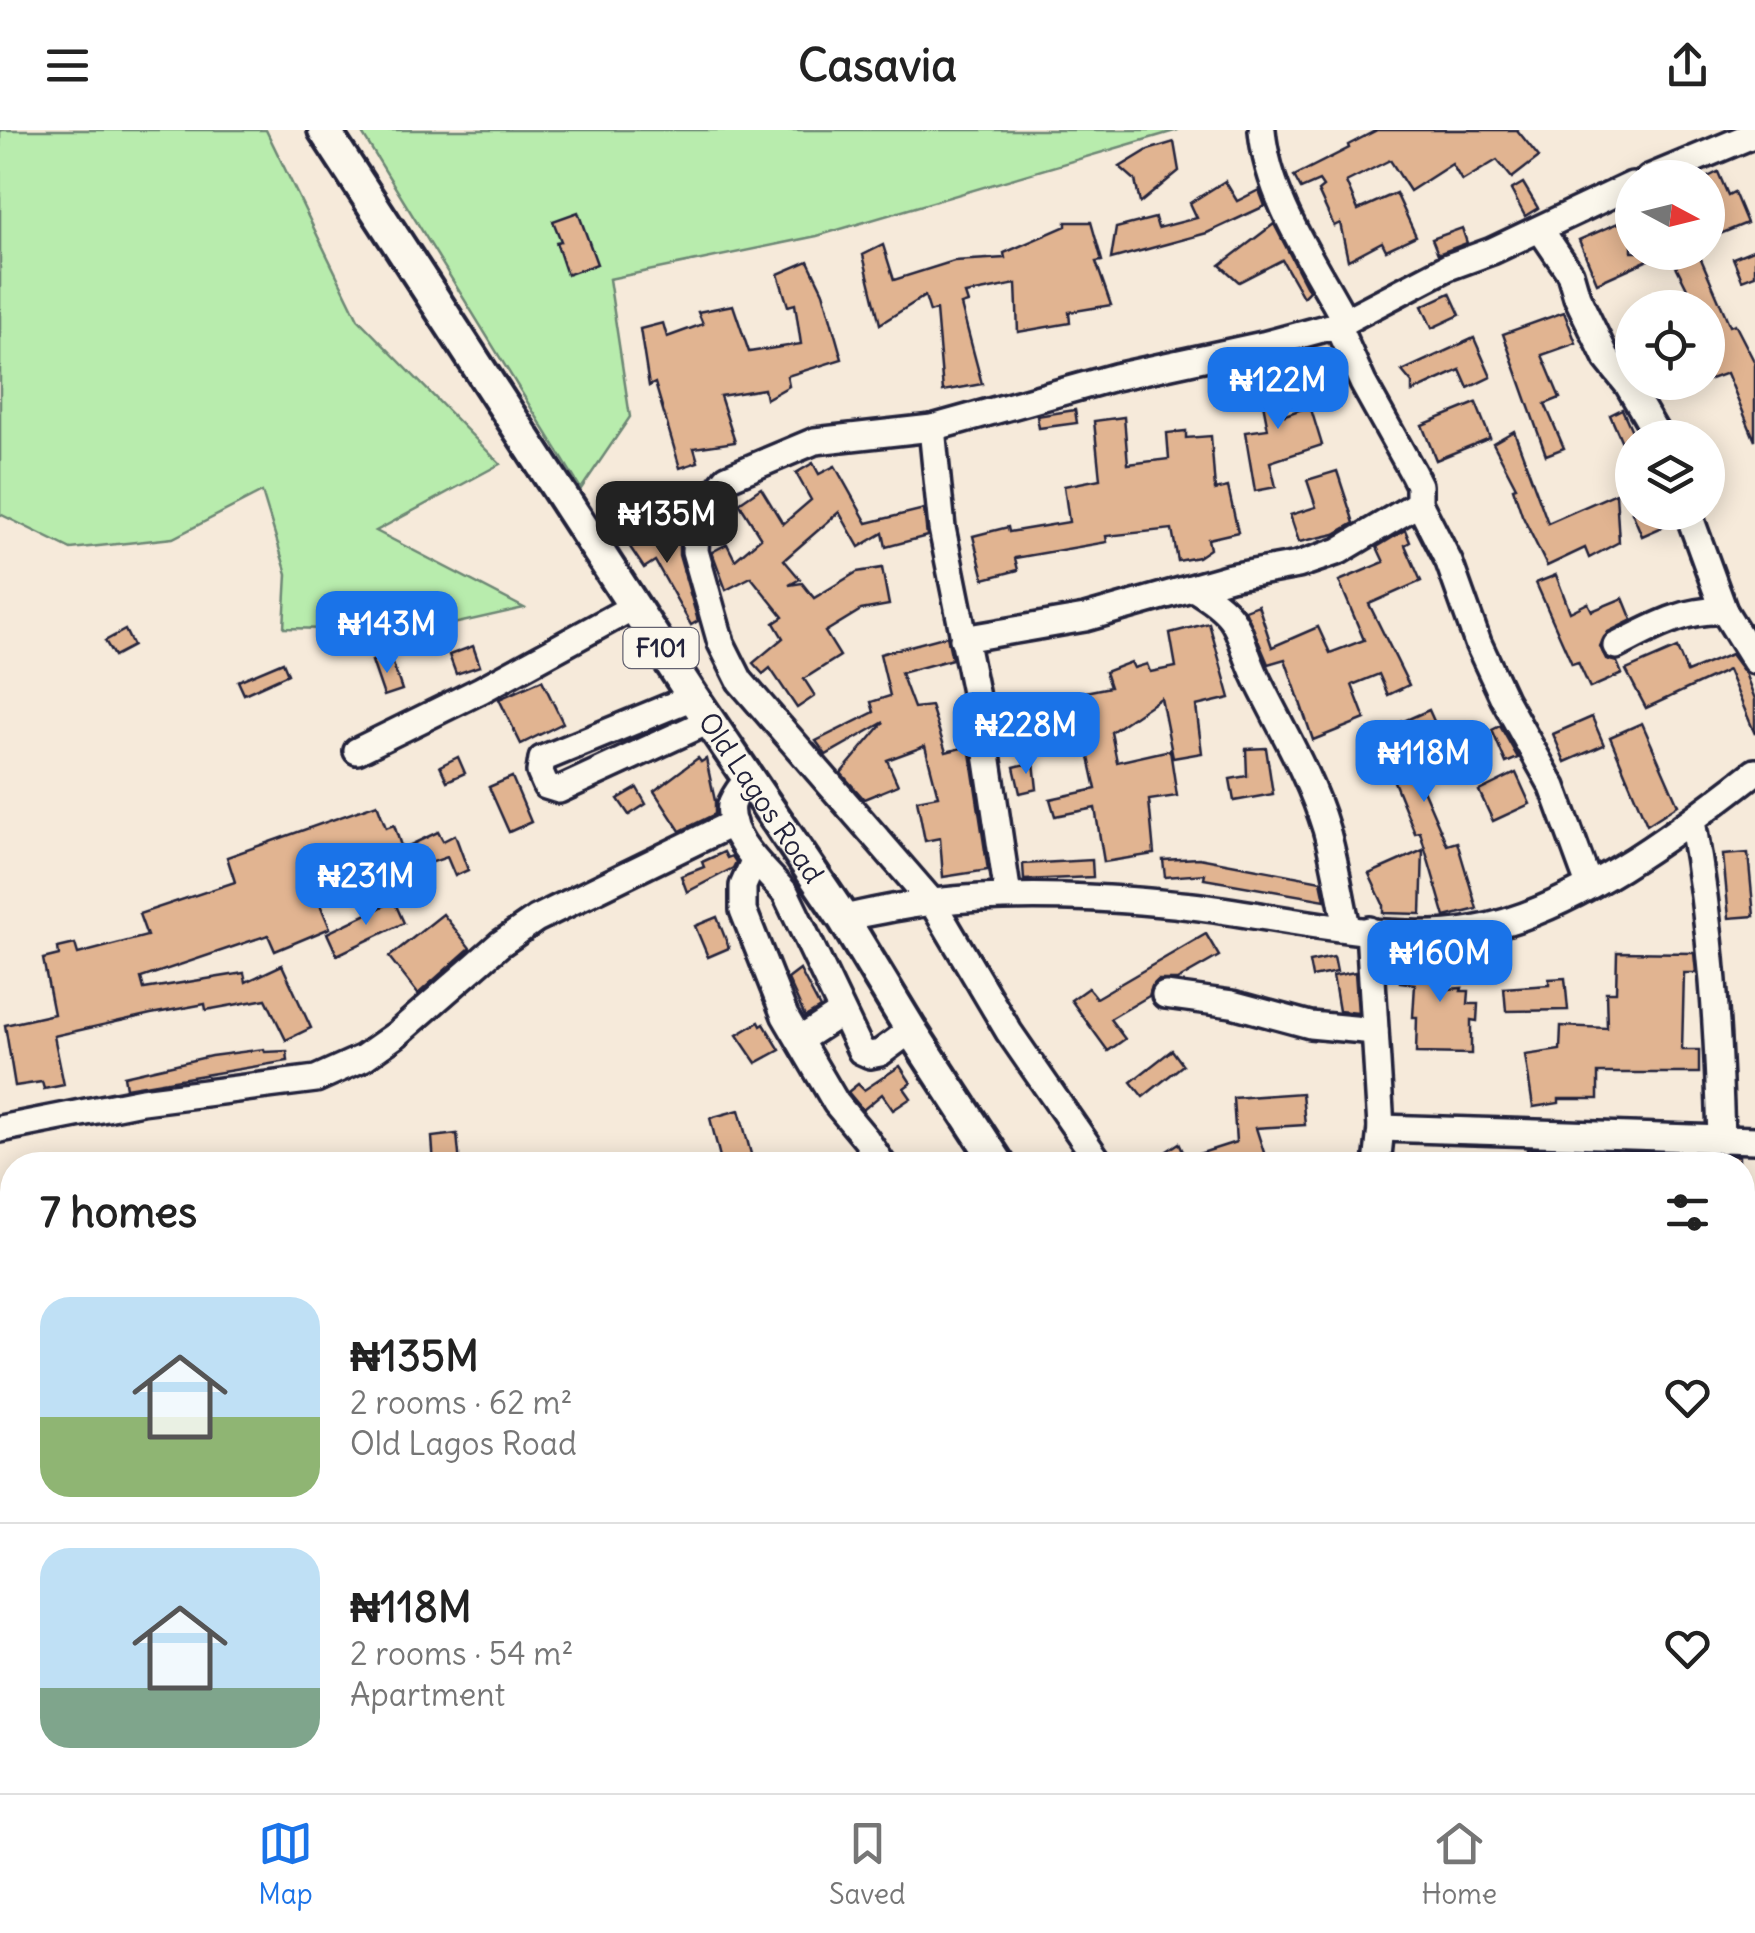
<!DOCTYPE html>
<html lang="en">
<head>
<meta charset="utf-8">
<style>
  body { margin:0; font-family:Delius,sans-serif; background:#f6f6f6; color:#222; height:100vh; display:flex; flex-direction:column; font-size:38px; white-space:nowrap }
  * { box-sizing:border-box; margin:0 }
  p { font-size:32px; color:#767676 }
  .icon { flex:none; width:55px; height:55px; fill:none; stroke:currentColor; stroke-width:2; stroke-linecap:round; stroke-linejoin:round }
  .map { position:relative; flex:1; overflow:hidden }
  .details { position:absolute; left:0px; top:1022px; width:1755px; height:642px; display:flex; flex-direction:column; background:#fff; border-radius:40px 40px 0 0; box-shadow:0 5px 25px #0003 }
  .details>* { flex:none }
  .needle { width:65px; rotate:97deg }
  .buttons { position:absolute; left:1615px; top:30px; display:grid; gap:20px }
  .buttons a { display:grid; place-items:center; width:110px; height:110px; border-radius:50%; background:#fff; box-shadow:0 5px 25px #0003; font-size:50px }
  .price { position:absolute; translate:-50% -85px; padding:0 22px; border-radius:20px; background:#1a73e8; color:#fff; font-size:32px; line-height:65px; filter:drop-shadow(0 2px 5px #0008) }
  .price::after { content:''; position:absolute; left:50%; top:60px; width:30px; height:22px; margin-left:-15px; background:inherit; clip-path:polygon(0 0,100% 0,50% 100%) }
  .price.on { background:#222; color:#fff }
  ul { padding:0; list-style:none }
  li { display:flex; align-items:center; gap:30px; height:250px; padding:0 40px }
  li+li { border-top:2px solid #e0e0e0 }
  li span { display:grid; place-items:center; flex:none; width:280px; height:200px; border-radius:30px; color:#555 }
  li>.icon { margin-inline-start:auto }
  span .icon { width:120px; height:120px; fill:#fffc; stroke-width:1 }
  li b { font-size:42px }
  h2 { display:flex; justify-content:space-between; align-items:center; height:120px; padding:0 40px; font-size:42px }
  header { display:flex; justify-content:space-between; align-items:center; height:130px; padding:0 40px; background:#fff; font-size:45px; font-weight:700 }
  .menu { display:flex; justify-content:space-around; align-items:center; height:140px; border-top:2px solid #e0e0e0; background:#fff; font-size:28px; color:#767676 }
  .menu a { display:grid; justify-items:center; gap:5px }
  .menu .on { color:#1a73e8 }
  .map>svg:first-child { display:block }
  .green { fill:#b8ecad; stroke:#6d8774; stroke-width:2.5 }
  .building { fill:#e1b491; stroke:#22223b; stroke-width:2.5 }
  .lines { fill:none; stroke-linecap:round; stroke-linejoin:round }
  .minor-casing { stroke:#22223b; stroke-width:32 }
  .major-casing { stroke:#22223b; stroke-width:38 }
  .minor { stroke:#fbf7ec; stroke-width:25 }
  .major { stroke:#fbf7ec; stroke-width:30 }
  .labels { text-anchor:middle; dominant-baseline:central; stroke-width:8; stroke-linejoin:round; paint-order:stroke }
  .shield { fill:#fbf7ec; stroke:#636270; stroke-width:2.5 }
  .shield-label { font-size:25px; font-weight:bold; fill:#22223b }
  .street-label { font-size:28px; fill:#22223b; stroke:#fbf7ec }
</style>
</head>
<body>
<header><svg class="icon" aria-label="menu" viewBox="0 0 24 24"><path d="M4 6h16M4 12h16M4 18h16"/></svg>Casavia<svg class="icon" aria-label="share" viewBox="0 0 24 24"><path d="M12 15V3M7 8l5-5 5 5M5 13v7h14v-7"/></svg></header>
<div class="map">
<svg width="1755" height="1663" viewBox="0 0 1755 1663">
  <rect width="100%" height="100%" fill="#f6eada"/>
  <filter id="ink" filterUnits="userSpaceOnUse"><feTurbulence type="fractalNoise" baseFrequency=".01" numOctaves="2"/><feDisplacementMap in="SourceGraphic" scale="20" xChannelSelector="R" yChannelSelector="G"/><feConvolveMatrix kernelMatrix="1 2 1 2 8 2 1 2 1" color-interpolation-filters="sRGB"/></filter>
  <g filter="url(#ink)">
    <g class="green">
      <path d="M0 0H266L358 189 500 334 376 401 524 478 422 501 284 498 287 444 262 362 173 408 71 419 0 384Z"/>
      <path d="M360 0H1178L817 106 609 149 630 287 581 359Z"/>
    </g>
    <g class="building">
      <path d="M1377 0H1517L1539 27 1512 48 1497 30 1462 51 1452 34 1410 61 1390 30 1346 52 1358 80 1396 63 1416 106 1386 120 1382 112 1348 130 1340 93 1334 96 1318 61 1323 57 1319 51 1301 59 1294 46 1349 18 1348 15Z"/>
      <path d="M1174 12 1179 41 1140 73 1135 50 1120 37 1148 20Z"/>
      <path d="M1718 42 1728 65 1734 62 1747 93 1708 109V47Z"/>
      <path d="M1225 51 1237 71 1259 60 1265 76 1207 103 1111 129 1116 98 1155 88 1158 98 1197 88 1190 73Z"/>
      <path d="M1523 53 1538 78 1525 86 1511 60Z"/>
      <path d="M578 82 597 134 567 145 556 112 561 111 553 91Z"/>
      <path d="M1632 87V122H1666L1597 153 1579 110Z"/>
      <path d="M1066 92H1091L1102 131 1096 132 1111 175 1069 182 1070 193 1018 202 1016 154 965 164 968 173 961 175 982 254 943 261 936 180 930 182 925 166 880 194 863 125 883 115 894 150 954 131 1005 128 1004 123 1066 96Z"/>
      <path d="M1274 94 1309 161 1303 167 1282 130 1239 152 1220 135Z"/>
      <path d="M1462 98 1467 113 1438 124 1432 109Z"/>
      <path d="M1755 119V145L1742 150 1733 128Z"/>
      <path d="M1669 122H1698L1730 196 1735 194 1755 233V311L1727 243 1708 250V217L1714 215 1708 201V178H1697Z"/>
      <path d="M808 131 823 162 842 229 787 246 789 256 766 269 764 259 720 266 735 312 694 318 698 332 680 338 655 253 649 256 640 199 663 193 667 207 703 194 698 182 733 175 749 222 801 214 795 174 788 176 778 144Z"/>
      <path d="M1450 163 1460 185 1432 198 1422 176Z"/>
      <path d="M1564 182 1576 213 1542 225 1560 268 1545 274 1564 318 1546 325 1503 204Z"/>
      <path d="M1474 208 1491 247 1468 258 1460 240 1412 262V253L1402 241Z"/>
      <path d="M1274 234 1285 285 1310 276 1322 315 1270 332 1276 357 1255 361 1245 302 1268 299 1256 238Z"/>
      <path d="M1476 273 1490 308 1436 330 1422 295Z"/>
      <path d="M1622 279 1632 301V335L1610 285Z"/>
      <path d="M1075 280 1077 293 1039 298 1037 286Z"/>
      <path d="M1124 287 1128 334 1169 329 1167 303 1186 301V308L1211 306 1215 360 1228 357 1238 402 1208 409 1210 419 1198 427 1178 431 1172 399 1106 406 1107 412 1015 428 1018 440 984 449 973 406 1008 397 1009 402 1069 392 1064 356 1100 349 1094 291Z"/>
      <path d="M1514 301 1548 393 1616 363 1619 412 1589 428 1585 418 1547 436 1522 385 1513 358 1516 357 1493 313Z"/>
      <path d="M813 333 819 344 835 336 867 393 924 379 927 406 886 417 883 403 859 417 839 382 784 430 800 449 789 455 802 453 814 468 857 442 882 438 889 475 861 480 825 502 840 526 804 549 815 566 797 578 770 538 763 544 753 533 783 508 774 493 783 487 751 447 726 460 712 422 727 414 735 430 761 408 739 373 761 358 783 394 811 370 796 343Z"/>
      <path d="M1337 341 1354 393 1335 404 1299 412 1290 385 1316 377 1307 350Z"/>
      <path d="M1632 382H1672L1674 392 1642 406Z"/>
      <path d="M670 397 679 412V425L698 491 691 495 655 431 644 438 628 414 647 402 651 409Z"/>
      <path d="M1405 400 1410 412 1405 415 1421 451 1369 474 1409 555 1388 565 1379 544 1352 555 1365 589 1313 610 1285 529 1268 534 1245 480 1258 475 1272 517 1318 497 1330 523 1364 510 1339 451 1384 432 1377 417Z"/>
      <path d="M1556 445 1570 482 1588 473 1592 481 1623 468 1632 490 1608 502 1600 516 1606 529 1617 532 1622 544 1590 558 1578 532 1572 534 1536 453Z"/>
      <path d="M1209 493 1230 568 1196 576 1202 623 1173 628 1161 568 1111 602 1117 632 1170 620 1177 666 1149 670 1154 724 1104 732 1095 678 1055 686 1050 669 1096 659 1084 605 1034 613 1030 584 1078 577 1075 564 1110 557 1105 542 1131 532 1134 538 1147 534 1150 542 1176 537 1170 503Z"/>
      <path d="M125 500 133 516 114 526 105 511Z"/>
      <path d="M947 506 952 529 901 543 914 578 931 576 946 622 969 616 988 740 943 747 940 708 925 711 917 670 938 666 925 616 887 630 898 655 864 669 841 643 884 592 826 625 816 611 874 582 871 572 890 566 880 524Z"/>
      <path d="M473 516 480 536 456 544 449 525Z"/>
      <path d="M1677 518 1687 542 1731 524 1745 543 1755 569V604L1728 540 1646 578 1626 540Z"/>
      <path d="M390 525 402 560 384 566 372 531Z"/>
      <path d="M283 532 288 544 244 564 238 551Z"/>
      <path d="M542 550 563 593 521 614 499 569Z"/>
      <path d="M1429 580 1446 618 1412 634 1447 715 1457 712 1477 779 1445 787 1420 702 1415 703 1382 622 1370 626 1363 609Z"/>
      <path d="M1592 587 1604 615 1565 632 1553 604Z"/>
      <path d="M1642 593 1678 675 1647 695 1610 607Z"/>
      <path d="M1500 596 1518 628 1506 633 1492 600Z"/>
      <path d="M1266 618 1273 664 1234 671 1230 649 1247 646 1246 619Z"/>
      <path d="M458 627 465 643 447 651 440 636Z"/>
      <path d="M698 628 701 632 706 629 715 671V684L680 701 654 661Z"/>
      <path d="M1034 632 1037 659 1020 663 1014 637Z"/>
      <path d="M1516 643 1530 674 1493 691 1479 661Z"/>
      <path d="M512 647 531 692 509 702 489 657Z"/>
      <path d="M637 658 646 674 629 685 618 669Z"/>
      <path d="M377 674 386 698 394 695 402 719 438 702 443 711 455 705 468 740 455 746 447 727 319 772 330 798 275 821 268 805 141 848 144 859 244 843 246 852 282 835 311 898 286 910 266 869 206 880 205 874 151 884 54 906 64 955 44 959 42 952 15 956 5 895 54 884 43 829 59 825 58 818 75 814 78 824 147 806 139 784 235 752 227 727Z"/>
      <path d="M1423 720 1421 784 1383 783V774L1369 744Z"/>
      <path d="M724 722 727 728 732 726 736 732 733 738 687 762 681 746 704 737 702 732Z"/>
      <path d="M1748 723 1754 786 1729 788 1723 725Z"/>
      <path d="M1199 728 1321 751 1325 770 1204 749 1205 744 1165 747 1163 730Z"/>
      <path d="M1092 730 1093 747 1024 750 1023 734Z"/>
      <path d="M394 771 404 793 337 825 327 803Z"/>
      <path d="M443 784 470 818 418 864 389 827Z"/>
      <path d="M717 787 729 818 708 827 695 796Z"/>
      <path d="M1206 804 1219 826 1177 850H1158L1152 856 1149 866 1110 889 1125 909 1108 921 1071 870 1088 858 1096 868Z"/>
      <path d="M1617 822 1694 823 1696 843H1684L1682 920H1699V943H1598V969H1559V973L1533 977 1525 925 1560 920 1561 896 1607 898 1606 862H1616Z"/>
      <path d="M1403 824 1483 834 1447 844 1449 859 1462 858 1461 861H1469L1468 874H1478L1477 891 1471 890V924L1416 923 1417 887H1413L1415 854 1400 852Z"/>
      <path d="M1334 827 1337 842 1312 847 1309 832Z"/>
      <path d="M800 840 820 878 805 887 788 849Z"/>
      <path d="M1355 842 1358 883 1339 881 1333 846Z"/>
      <path d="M1565 848 1568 880 1506 881 1504 858 1549 855V849Z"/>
      <path d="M759 892 761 896 764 894 780 920 756 933 737 905Z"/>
      <path d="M264 919 265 922 287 921 288 931 126 958 124 946 211 926Z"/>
      <path d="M1172 920 1183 935 1143 967 1131 952Z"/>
      <path d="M900 936 911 953 904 958 911 968 893 980 882 964 863 980 848 962 858 954 864 960Z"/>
      <path d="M1302 963 1305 995 1256 998 1268 1035H1146L1179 1013 1186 1028 1236 1012 1233 968Z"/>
      <path d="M739 980 754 1035H722L710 988Z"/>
      <path d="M457 1004 460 1035H434L432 1007Z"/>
      <path d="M1527 1019 1564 1021V1035L1526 1034Z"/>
      <path d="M1699 1024 1739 1026V1035H1699Z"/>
    </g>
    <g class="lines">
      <g class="minor-casing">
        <g id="minor">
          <path d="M1262 0C1268 69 1313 131 1345 191"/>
          <path d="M1649 48 1755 4"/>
          <path d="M1540 99 1570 143 1577 167 1607 229 1628 255 1659 308"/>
          <path d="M1337 195 1363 253 1413 343 1419 355V373L1449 432 1478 513 1504 569 1553 657 1589 755"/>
          <path d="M932 298 942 398 986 617 1008 766"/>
          <path d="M1688 382 1724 481 1755 531"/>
          <path d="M1195 459C1248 491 1234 502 1258 551 1282 600 1310 646 1326 699 1335 730 1340 765 1347 797"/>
          <path d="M963 509 1085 488 1230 447 1298 435 1339 421 1419 373"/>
          <path d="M1616 516C1652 498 1683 479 1724 481"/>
          <path d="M693 567 542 629 540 642 546 656 559 660 709 591"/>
          <path d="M357 621 481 560 633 477"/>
          <path d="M748 648C743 655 733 666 731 675 726 708 768 742 786 764L861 921 870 925 880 923 911 900"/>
          <path d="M1692 691C1712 797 1718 902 1721 1010"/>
          <path d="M754 731 743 756V780L785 886 836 973 866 1009 883 1035"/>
          <path d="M843 788C873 782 903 775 933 772 1019 762 1107 767 1192 776 1278 786 1387 815 1472 800 1570 784 1678 702 1755 642"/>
          <path d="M1369 800 1381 998 1377 1035"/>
          <path d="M1165 865 1232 874 1310 895 1375 901"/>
          <path d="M801 909 841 883"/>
          <path d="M1381 998 1755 1010"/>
          <path d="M0 999 142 971 316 949 363 928 397 904 500 814 536 789 733 693"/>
          <path d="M1101 1035 1009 902 932 772 740 551 721 513 695 421 697 386 727 348 815 311 932 298 1115 247 1263 215 1337 195 1448 137 1492 121 1632 55"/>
          <path d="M1742 1231 1755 1232"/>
          <path d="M1742 1466H1755"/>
          <path d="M0 1614 12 1612"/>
          <path d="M1742 1651 1755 1650"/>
          <path d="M181 1652 182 1663"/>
          <path d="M410 1652 412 1663"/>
          <path d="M1127 1652 1128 1663"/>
          <path d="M618 1663 620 1652"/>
          <path d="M740 1663 742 1652"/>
          <path d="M1623 1663 1726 1652"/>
        </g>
      </g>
      <g class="major-casing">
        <g id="major">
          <path id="s1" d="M324 0 693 567 843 788 911 900 999 1035"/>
          <path d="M1398 1652 1405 1663"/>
        </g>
      </g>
      <use href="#minor" class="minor"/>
      <use href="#major" class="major"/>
    </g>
  </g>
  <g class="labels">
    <rect class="shield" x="623.5" y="498" width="75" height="40" rx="8"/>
    <g class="shield-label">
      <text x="661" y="518">F101</text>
    </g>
    <g class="street-label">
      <text stroke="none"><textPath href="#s1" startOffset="798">Old Lagos Road</textPath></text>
    </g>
  </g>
</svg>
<div class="buttons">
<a><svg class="needle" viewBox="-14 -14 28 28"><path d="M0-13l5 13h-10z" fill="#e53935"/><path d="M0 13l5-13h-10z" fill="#767676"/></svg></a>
<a><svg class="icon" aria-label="locate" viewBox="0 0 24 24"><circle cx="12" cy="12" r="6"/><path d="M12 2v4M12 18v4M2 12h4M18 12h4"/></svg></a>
<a><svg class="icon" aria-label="layers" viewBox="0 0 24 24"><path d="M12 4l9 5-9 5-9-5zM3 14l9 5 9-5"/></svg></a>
</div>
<b class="price" style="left:1278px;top:302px">₦122M</b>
<b class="price on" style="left:667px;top:436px">₦135M</b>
<b class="price" style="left:387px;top:546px">₦143M</b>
<b class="price" style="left:1026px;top:647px">₦228M</b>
<b class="price" style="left:1424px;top:675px">₦118M</b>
<b class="price" style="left:366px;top:798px">₦231M</b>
<b class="price" style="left:1440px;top:875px">₦160M</b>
<section class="details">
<h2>7 homes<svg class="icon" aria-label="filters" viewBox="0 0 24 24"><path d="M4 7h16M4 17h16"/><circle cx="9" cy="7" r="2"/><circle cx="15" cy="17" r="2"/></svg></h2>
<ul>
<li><span style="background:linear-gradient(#bfe0f5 60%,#8fb573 0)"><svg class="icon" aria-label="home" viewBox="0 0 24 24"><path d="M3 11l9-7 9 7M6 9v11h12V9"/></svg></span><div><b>₦135M</b><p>2 rooms · 62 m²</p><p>Old Lagos Road</p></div><svg class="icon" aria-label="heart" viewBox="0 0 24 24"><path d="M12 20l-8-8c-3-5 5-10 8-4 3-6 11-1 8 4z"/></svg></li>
<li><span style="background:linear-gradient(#bfe0f5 70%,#7fa58c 0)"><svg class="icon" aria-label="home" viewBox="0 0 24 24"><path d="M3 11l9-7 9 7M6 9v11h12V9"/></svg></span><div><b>₦118M</b><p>2 rooms · 54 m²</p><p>Apartment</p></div><svg class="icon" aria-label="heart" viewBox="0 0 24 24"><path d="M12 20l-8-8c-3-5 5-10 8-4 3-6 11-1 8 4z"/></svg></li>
</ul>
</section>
</div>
<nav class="menu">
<a class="on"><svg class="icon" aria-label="map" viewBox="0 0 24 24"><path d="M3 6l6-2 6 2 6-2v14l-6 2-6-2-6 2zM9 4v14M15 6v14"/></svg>Map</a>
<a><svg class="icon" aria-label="saved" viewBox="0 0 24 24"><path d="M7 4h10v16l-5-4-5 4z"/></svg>Saved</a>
<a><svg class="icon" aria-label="home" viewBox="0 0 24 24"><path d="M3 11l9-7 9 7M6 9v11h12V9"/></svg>Home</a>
</nav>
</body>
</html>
